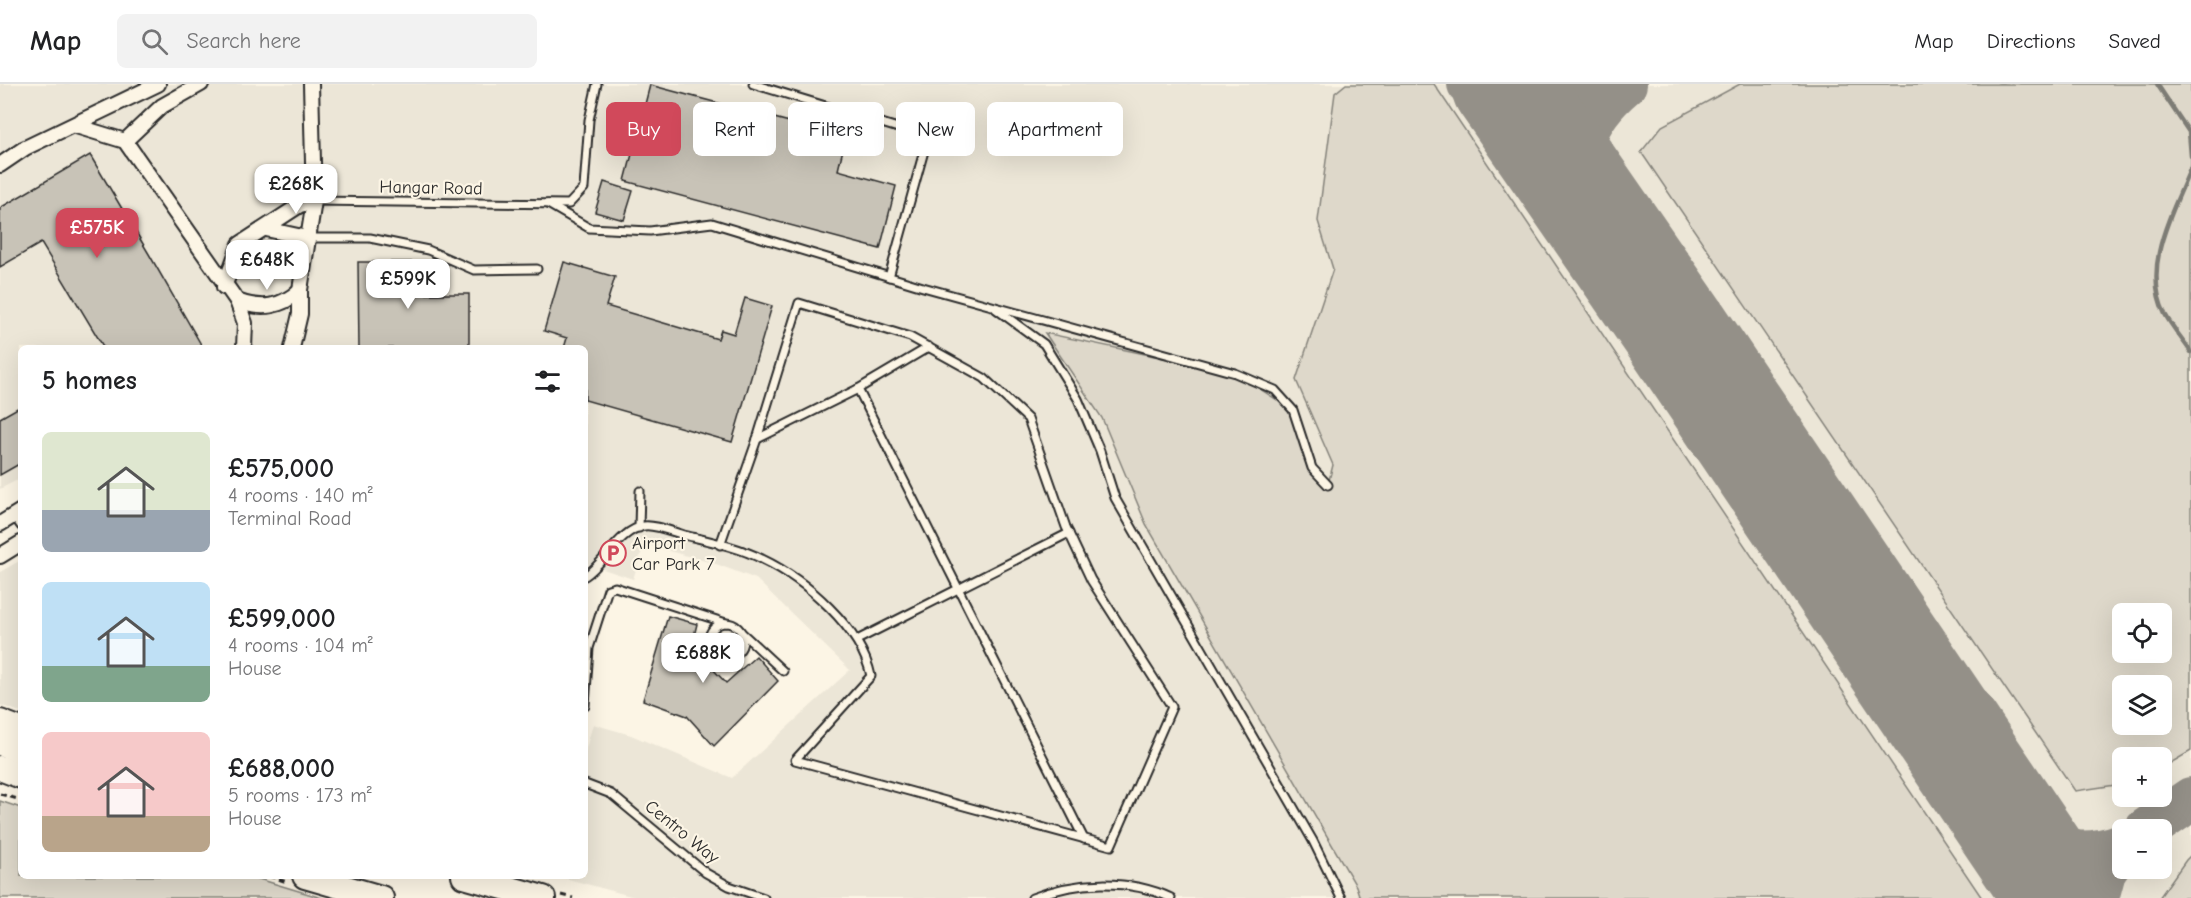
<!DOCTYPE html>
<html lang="en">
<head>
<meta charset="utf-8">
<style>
  body { margin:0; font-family:"Comic Neue",sans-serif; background:#f2f2f2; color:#202124; height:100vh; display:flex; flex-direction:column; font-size:22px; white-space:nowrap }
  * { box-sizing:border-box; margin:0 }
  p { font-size:20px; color:#757577 }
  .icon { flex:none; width:33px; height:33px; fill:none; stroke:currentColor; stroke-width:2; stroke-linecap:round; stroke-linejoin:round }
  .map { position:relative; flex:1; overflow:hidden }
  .details { position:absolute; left:18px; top:261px; width:570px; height:534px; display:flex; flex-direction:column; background:#fff; border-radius:9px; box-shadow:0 6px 24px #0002 }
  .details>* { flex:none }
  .hud { position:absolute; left:606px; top:18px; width:570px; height:54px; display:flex; gap:12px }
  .fabs { position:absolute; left:2112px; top:519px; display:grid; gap:12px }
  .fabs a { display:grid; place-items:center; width:60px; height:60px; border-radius:9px; background:#fff; box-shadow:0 6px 24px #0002; font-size:30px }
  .price { position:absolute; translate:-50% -51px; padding:0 14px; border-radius:12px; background:#fff; color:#222; font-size:20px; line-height:39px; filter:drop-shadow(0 2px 3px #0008) }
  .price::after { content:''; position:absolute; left:50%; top:36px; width:18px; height:14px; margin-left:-9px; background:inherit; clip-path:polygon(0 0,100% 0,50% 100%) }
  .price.selected { background:#d1495b; color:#fff }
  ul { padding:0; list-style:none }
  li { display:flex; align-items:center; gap:18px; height:150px; padding:0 24px }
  li span { display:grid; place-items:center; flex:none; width:168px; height:120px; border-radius:9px; color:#555 }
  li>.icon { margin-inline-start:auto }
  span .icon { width:72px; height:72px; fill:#fffc; stroke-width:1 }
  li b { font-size:26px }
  h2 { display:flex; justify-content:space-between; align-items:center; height:72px; padding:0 24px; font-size:26px }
  .chip { padding:0 21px; border-radius:9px; background:#fff; box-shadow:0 6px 24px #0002; font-size:21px; line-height:54px }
  .chip.selected { background:#d1495b; color:#fff }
  header { display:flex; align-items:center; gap:36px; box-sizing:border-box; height:84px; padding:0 30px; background:#fff; border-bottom:2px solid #e0e0e0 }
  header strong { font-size:28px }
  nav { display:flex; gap:33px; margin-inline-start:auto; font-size:21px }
  .search { width:420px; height:54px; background:#f2f2f2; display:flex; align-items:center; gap:15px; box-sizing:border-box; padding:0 21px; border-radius:9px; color:#757577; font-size:22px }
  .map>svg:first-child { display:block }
  .built { fill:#ece6d7; fill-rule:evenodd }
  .green { fill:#ded8ca; stroke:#84827a; stroke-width:1.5; fill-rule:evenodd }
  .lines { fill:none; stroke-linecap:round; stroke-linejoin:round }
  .stream { stroke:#7d7b74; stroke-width:4.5 }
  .taxiway { stroke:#949088; stroke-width:44 }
  .runway { stroke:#949088; stroke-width:108 }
  .building { fill:#c8c3b7; stroke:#2b2b2b; stroke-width:1.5 }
  .lane-casing { stroke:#2b2b2b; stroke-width:11 }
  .street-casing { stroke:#2b2b2b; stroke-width:18 }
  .highway-casing { stroke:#2b2b2b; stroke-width:28 }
  .path { stroke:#2b2b2b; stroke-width:3; stroke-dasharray:6 4.5; stroke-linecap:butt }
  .lane { stroke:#fcf5e5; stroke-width:7 }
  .street { stroke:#fcf5e5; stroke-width:14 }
  .highway { stroke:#fcf5e5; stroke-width:24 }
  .labels { text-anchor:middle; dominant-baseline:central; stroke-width:4.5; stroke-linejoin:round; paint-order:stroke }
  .street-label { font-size:18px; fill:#2b2b2b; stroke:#fcf5e5 }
  .poi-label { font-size:18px; fill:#2b2b2b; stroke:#fcf5e5; text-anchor:start }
</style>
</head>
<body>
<header>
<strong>Map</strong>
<div class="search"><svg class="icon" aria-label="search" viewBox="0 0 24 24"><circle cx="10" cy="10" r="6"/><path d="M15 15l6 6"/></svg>Search here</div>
<nav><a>Map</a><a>Directions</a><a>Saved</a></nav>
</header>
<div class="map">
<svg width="2191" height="814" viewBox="0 0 2191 814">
  <rect width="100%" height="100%" fill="#fcf5e5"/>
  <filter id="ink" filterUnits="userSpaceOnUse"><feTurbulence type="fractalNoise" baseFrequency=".0167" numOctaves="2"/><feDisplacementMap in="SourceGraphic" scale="12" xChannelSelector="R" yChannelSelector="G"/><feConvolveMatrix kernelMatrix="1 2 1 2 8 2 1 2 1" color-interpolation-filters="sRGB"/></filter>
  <g filter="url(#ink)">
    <g class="built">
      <path d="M0 0H2191V814H638L557 792H585V668L593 640 631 651 732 694 850 586 756 495 716 480 644 460 633 495 585 479V264H21V394L0 405ZM2122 530H2162V568H2122ZM2122 602H2162V640H2122ZM2122 674H2162V712H2122ZM2122 746H2162V784H2122Z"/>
      <path d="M21 476V628L0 621V488Z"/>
    </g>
    <g class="green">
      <path d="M1346 0H1434L1982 814H1360L1356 802 1146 440 1102 334 1045 249 1235 289 1293 326 1312 384 1328 400 1333 381 1296 296 1333 185 1318 137 1335 9Z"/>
      <path d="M1740 0H2191V667L2162 684V674H2122V700L2075 707 1641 68 1662 42ZM2122 530H2162V568H2122ZM2122 602H2162V640H2122Z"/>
      <path d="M0 717 21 724V792H249L322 814H0Z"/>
      <path d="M2191 771V814H2159L2186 776Z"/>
    </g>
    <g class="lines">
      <g class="stream">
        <path d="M2157 0 2189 48 2191 72"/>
        <path d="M2191 83C2173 128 2141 182 2165 230 2172 243 2183 256 2191 268"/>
      </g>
      <g class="taxiway">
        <path d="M1469 0 1505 23 1555 72"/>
        <path d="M1535 0 1560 4 1593 0"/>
        <path d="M1592 126C1574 69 1579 39 1625 0"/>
        <path d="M2011 742C2046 768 2082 776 2122 761"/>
        <path d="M2146 746 2191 715"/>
        <path d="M2097 814 2104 788 2122 761"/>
      </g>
      <path class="runway" d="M1505 0 1675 245 2060 814"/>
    </g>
    <g class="building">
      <path d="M650 1 846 53 838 86 896 102 880 165 625 97Z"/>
      <path d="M90 71 149 170 203 264H104L41 159 0 183V124Z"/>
      <path d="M604 98 633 107 624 136 595 128Z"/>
      <path d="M358 178H421V210H469V264H359Z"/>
      <path d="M564 178 615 193 606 222 718 255 721 246 734 250 745 214 772 222 732 358 585 316V264H564L567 254 544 247Z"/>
      <path d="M21 322V379L0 391V334Z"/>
      <path d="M668 532 697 540 688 576 710 582 726 599 756 572 778 597 714 662 687 632 643 616Z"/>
    </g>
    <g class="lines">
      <g class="lane-casing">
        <g id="lane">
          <path d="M753 0 921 51 924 67 889 193"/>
          <path d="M314 117 569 120 584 104 589 36 597 0"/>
          <path d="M548 120 589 144 650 147 712 139 923 203 1235 289 1275 306 1293 326 1312 384 1328 401"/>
          <path d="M307 154H370L428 166 474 186 537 185"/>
          <path d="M996 225 1044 260 1078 315 1100 367 1115 414 1313 757 1341 814"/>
          <path d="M858 305 1084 755"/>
          <path d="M757 355 858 305 929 263"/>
          <path d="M14 432 21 442"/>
          <path d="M639 444 640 407"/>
          <path d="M585 492C605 479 619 446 644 442 654 440 673 448 684 451 709 457 739 463 762 475 806 496 861 544 871 592L795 676 1111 762 1172 623 1091 496 1066 443 1028 335 984 294 910 253 799 219 757 355 720 461"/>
          <circle cx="726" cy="556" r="17"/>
          <path d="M741 548 783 587"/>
          <path d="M857 556 1069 449"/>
          <path d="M585 622 589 564 608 505 615 503 726 539"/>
          <path d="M585 700 611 710 706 789 729 802 764 814"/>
          <path d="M1032 814C1075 797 1128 794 1171 814"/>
        </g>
      </g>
      <g class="street-casing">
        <g id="street">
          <path d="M76 42 125 57 237 217 245 239 244 264"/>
          <path d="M125 57 162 22 201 0"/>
          <path d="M0 81 25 64 158 0"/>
          <path d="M266 145 307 154"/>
          <path d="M224 203 240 160 300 121 314 117"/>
          <path d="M237 217C261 226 281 224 300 206"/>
          <path d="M292 264 300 230V206L314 117 311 0"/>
          <path d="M0 440 21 427"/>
          <path d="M0 472 21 459"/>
        </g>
      </g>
      <g class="highway-casing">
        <g id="highway">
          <path d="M0 638 21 646"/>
          <path d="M0 659 21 667"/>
          <path d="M0 684 21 692"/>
          <path d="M305 792 381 814"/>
          <path d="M464 792 543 814"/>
        </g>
      </g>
      <g class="path">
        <path d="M0 710 21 716"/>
        <path d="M269 792 287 798"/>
        <path d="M561 811 573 814"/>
      </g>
      <use href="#lane" class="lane"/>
      <use href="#street" class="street"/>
      <use href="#highway" class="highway"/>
    </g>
  </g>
  <defs>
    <g id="parking-ring" transform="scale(1.35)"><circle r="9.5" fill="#fcf5e5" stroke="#d1495b" stroke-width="1.5"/><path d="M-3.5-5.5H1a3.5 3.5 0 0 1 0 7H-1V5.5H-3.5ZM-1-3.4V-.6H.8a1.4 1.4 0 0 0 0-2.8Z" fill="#d1495b"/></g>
  </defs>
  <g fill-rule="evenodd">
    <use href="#parking-ring" x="613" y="469"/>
  </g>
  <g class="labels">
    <g class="street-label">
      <text transform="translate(431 104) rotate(1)">Hangar Road</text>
      <text transform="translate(682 748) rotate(39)">Centro Way</text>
    </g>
    <g class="poi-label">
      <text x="632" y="459">Airport<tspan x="632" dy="21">Car Park 7</tspan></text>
    </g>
  </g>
</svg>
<div class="fabs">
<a><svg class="icon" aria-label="locate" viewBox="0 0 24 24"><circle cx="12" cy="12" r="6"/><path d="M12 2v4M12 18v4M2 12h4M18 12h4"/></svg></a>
<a><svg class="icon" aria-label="layers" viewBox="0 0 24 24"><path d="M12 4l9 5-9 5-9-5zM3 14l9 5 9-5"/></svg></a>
<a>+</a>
<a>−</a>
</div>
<b class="price" style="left:296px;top:131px">£268K</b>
<b class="price selected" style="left:97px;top:175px">£575K</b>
<b class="price" style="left:267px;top:207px">£648K</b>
<b class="price" style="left:408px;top:226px">£599K</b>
<b class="price" style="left:703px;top:600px">£688K</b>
<div class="hud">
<a class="chip selected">Buy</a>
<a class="chip">Rent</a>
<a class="chip">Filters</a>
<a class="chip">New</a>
<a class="chip">Apartment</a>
</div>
<section class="details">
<h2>5 homes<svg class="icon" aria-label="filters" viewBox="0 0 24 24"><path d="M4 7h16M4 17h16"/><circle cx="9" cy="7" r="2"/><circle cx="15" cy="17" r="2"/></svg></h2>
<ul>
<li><span style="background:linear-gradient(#dfe7d0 65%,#9aa5b1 0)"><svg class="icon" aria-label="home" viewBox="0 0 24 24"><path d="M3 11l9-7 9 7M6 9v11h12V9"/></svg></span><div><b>£575,000</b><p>4 rooms · 140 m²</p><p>Terminal Road</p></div></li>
<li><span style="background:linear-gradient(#bfe0f5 70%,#7fa58c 0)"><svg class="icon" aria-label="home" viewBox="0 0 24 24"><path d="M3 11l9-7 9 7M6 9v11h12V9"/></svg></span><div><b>£599,000</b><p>4 rooms · 104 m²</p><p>House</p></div></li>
<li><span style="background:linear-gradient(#f6c9c9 70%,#b9a48a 0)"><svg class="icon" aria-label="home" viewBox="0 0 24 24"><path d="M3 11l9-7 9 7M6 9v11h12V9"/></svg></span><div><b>£688,000</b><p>5 rooms · 173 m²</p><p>House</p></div></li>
</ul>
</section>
</div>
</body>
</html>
